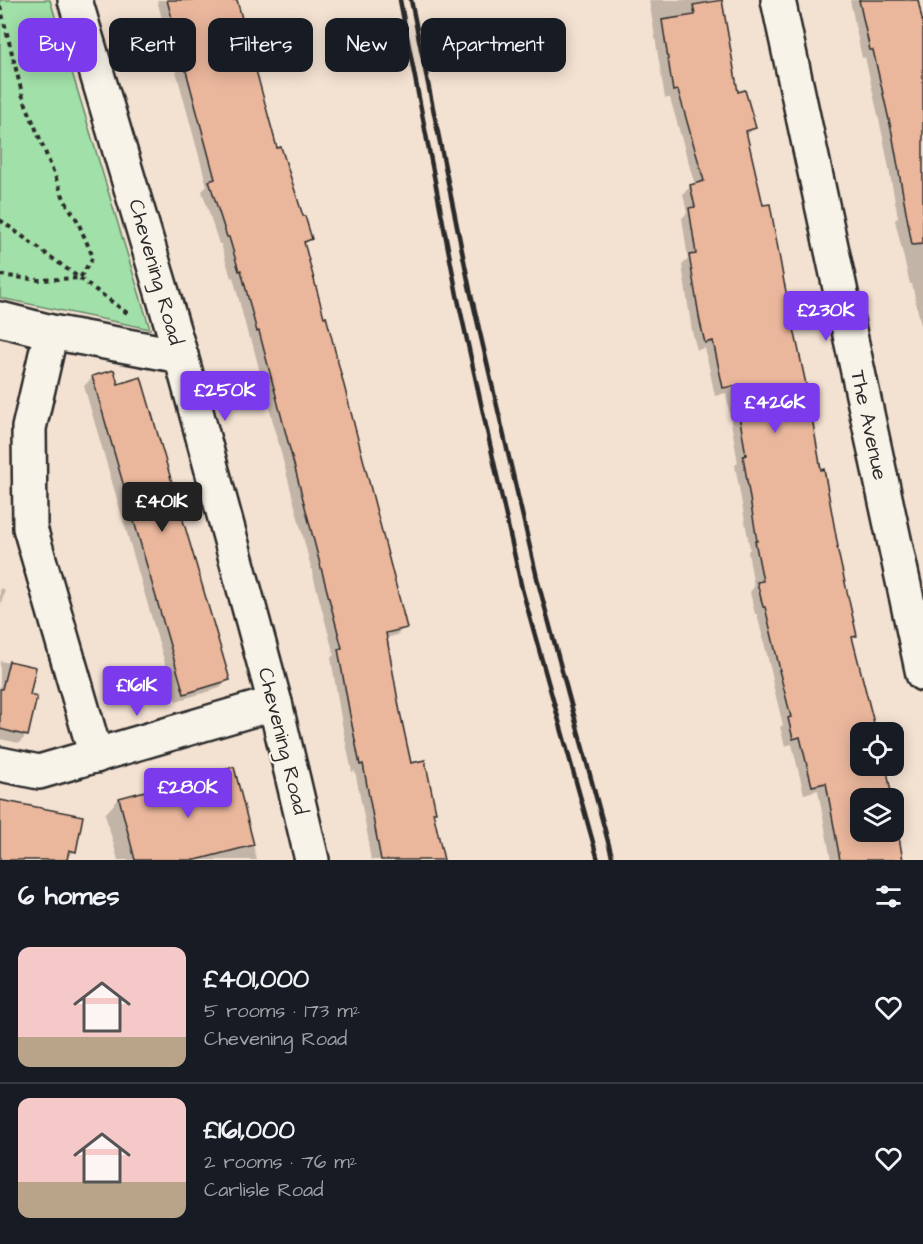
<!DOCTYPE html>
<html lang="en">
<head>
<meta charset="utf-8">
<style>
  body { margin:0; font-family:"Architects Daughter",sans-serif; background:#242831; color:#f1f3f6; height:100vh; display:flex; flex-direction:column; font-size:22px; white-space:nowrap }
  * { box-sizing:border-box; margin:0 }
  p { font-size:20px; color:#9ea1a6 }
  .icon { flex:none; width:33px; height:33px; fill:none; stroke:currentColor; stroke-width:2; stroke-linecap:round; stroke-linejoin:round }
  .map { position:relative; height:860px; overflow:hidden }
  .sheet { display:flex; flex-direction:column; background:#171b24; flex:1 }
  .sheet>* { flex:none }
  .banner { position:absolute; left:18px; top:18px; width:600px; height:54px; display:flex; gap:12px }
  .fabs { position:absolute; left:850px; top:722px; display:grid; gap:12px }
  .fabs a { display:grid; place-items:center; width:54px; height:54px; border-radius:12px; background:#171b24; box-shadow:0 3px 15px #0003; font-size:30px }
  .price { position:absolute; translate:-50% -51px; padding:0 14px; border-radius:6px; background:#7c3aed; color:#fff; font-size:20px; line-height:39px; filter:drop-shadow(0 2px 3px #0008) }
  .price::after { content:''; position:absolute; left:50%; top:36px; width:18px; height:14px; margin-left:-9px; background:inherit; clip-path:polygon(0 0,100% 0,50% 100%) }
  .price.active { background:#222; color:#fff }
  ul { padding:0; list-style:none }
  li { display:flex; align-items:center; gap:18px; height:150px; padding:0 18px }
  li+li { border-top:2px solid #363941 }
  li span { display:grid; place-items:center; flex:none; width:168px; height:120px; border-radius:12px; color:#555 }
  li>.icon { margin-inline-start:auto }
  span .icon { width:72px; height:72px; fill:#fffc; stroke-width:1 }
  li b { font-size:26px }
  h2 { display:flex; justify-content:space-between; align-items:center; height:72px; padding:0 18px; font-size:26px }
  .pill { padding:0 21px; border-radius:12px; background:#171b24; box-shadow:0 3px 15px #0003; font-size:21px; line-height:54px }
  .pill.active { background:#7c3aed; color:#fff }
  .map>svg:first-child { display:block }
  .green { fill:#a1e0a8; stroke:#66866a; stroke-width:1.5 }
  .shadow { fill:#0003 }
  .building { fill:#eab79c; stroke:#2b2b2b; stroke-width:1.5 }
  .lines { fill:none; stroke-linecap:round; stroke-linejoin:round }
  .minor-casing { stroke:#2b2b2b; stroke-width:38 }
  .path { stroke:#2b2b2b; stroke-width:4; stroke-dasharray:4.5 4.5; stroke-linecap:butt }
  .minor { stroke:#f7f3e8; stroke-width:33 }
  .rail { stroke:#2b2b2b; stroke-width:4.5 }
  .labels { text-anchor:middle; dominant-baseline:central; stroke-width:4.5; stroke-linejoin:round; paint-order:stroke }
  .street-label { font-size:21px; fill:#2b2b2b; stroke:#f7f3e8 }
</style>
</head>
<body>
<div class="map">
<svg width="923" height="860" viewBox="0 0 923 860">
  <rect width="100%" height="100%" fill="#f3e1d1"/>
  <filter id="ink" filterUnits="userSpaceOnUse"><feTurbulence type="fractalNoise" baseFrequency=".0167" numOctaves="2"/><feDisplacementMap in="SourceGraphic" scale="12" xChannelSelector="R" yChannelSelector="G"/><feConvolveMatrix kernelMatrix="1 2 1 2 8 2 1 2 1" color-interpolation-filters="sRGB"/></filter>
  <g filter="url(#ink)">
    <path class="green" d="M0 0H50L150 329 0 298Z"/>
    <g class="shadow">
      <path d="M157 0H236L276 150 310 239 303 246 405 627 397 635 386 638 410 765 435 811 432 814 442 860H371L368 843 369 842 355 771 352 772 342 724 331 658 334 655 251 338 249 339 233 277 231 278 221 244H219L202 191 207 186Z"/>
      <path d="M649 0H719L737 94 754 128 746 136 856 635 851 640 872 732H861V765H880L890 798H861V831H894V819L900 860H831L818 790 804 794 792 744 785 746 780 727 783 725 772 680 773 679 757 614H755L750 592 754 587 748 551 750 549 735 465 738 463 726 393 715 396 705 348 697 350 692 331 682 265 688 259 682 218 687 213 683 194 691 186 695 185 670 98H665Z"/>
      <path d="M850 0H917L923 30V335L912 284H910L895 220 898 217 884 142 865 57 862 58Z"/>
      <path d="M113 371 228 680 220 688 176 701 84 386 92 378Z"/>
      <path d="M0 588 5 590 0 607Z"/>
      <path d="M0 661 34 668 28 697 27 735 19 743 0 739Z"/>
      <path d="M233 769 257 860H118L105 814 119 799Z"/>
      <path d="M0 801 74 851 65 860H0Z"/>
    </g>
    <g class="building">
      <path d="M167 0H237L277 148 281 147 303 216H305L312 239 304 242 324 317 326 316 407 628 386 633 400 712 411 763 425 760 436 812H433L444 860H381L363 764 360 765 350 715 338 649 342 648 259 331 257 332 241 270 239 271 229 237H227L209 181 215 179Z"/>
      <path d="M722 0 738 92 745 90 756 128 746 131 763 205 770 204 784 282 807 389 821 470 824 469 838 547H837L857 636 852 637 876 731H880V732H861V765H886L892 798H861V831H894V810L903 860H840L826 783 812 786 800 737 793 739 788 718 791 717 779 670H780L765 607H763L757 582 763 581 755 541H757L743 456 746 455 734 386 723 388 713 341 705 343 700 322 689 255 696 254 689 208 695 207 690 185 704 181 678 90 673 91 662 20 695 15 693 5Z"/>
      <path d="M859 0H918L923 24V244L912 245 892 133 873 50H870Z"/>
      <path d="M114 370 118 384 141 377 230 680 184 694 92 376Z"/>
      <path d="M9 661 36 667 30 695 37 697 28 736 0 729V689H2Z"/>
      <path d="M234 767 254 845 196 860H135L119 798Z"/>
      <path d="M0 800 83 816 76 852 69 850 67 860H0Z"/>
    </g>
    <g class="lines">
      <g class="minor-casing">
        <g id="minor">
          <path d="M75 0 181 356 275 703 312 860"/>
          <path d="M778 0 923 674"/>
          <path d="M0 319 51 332 181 356"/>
          <path d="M51 332 29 428 30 528 96 756"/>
          <path d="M0 764 39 772 275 703"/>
        </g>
      </g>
      <g class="path">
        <path d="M0 6 23 97 65 201 77 220 93 257 80 278 39 280 0 275"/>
        <path d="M0 220 130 315"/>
      </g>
      <use href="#minor" class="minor"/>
      <g class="rail">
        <path d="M400 0 457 295 522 589 598 860"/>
        <path d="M411 0 470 290 538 582 613 860"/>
      </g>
    </g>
  </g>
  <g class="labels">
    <g class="street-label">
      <text transform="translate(156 272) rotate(74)">Chevening Road</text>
      <text transform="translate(869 425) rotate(78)">The Avenue</text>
      <text transform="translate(283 741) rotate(76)">Chevening Road</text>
    </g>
  </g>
</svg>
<div class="fabs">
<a><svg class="icon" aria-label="locate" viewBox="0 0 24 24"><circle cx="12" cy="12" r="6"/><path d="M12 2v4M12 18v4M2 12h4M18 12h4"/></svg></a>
<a><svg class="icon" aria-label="layers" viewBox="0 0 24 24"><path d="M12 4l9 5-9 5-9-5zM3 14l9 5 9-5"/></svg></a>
</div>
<b class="price" style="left:826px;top:342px">£230K</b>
<b class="price" style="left:225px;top:422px">£250K</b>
<b class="price" style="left:775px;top:434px">£426K</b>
<b class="price active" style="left:162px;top:533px">£401K</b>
<b class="price" style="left:137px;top:717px">£161K</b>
<b class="price" style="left:188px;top:819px">£280K</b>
<div class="banner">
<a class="pill active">Buy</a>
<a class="pill">Rent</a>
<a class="pill">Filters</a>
<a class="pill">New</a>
<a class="pill">Apartment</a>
</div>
</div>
<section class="sheet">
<h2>6 homes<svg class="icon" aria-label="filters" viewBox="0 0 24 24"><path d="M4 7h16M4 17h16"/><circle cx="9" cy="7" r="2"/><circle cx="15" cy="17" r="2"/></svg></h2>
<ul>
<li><span style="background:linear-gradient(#f6c9c9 75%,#b9a48a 0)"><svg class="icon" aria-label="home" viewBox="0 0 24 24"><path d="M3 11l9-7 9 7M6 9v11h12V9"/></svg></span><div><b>£401,000</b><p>5 rooms · 173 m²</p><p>Chevening Road</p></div><svg class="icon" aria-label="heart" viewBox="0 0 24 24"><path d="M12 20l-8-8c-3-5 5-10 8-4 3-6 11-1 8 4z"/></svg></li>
<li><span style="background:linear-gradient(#f6c9c9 70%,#b9a48a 0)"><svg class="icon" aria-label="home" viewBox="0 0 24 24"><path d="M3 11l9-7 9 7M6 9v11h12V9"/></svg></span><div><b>£161,000</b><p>2 rooms · 76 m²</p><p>Carlisle Road</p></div><svg class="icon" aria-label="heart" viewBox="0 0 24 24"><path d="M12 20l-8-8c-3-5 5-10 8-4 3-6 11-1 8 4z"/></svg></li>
</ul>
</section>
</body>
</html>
